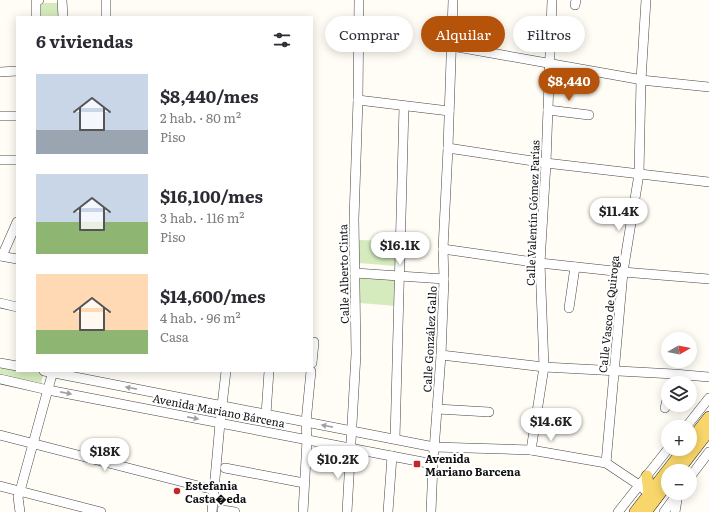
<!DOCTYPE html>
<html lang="es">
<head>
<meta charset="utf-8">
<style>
  body { margin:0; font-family:Literata,serif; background:#f7f7f7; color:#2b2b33; height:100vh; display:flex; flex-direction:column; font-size:15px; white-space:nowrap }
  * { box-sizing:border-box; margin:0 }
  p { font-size:13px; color:#7c7c81 }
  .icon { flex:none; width:22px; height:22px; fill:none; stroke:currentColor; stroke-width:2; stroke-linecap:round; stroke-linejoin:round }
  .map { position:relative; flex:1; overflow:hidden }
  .sheet { position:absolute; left:16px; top:16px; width:297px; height:356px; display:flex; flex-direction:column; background:#fff; border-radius:0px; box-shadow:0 2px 10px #0003 }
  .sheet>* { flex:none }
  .top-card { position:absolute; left:325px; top:16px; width:324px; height:36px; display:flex; gap:8px }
  .needle { width:26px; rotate:81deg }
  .fabs { position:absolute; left:661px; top:332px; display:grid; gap:8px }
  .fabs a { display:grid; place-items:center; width:36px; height:36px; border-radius:50%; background:#fff; box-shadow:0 2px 10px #0003; font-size:20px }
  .price { position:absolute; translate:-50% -34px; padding:0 9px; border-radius:14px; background:#fff; color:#222; font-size:13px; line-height:26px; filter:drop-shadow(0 1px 2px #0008) }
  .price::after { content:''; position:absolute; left:50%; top:24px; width:12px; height:9px; margin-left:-6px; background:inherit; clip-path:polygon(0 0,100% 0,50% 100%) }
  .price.current { background:#b45309; color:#fff }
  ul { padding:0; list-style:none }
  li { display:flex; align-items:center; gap:12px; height:100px; padding:0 20px }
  li span { display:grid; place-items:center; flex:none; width:112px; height:80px; border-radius:0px; color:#555 }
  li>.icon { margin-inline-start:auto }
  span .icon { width:48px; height:48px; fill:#fffc; stroke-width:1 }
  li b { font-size:17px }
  h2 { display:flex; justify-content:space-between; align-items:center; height:48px; padding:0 20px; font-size:17px }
  .pill { padding:0 14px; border-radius:18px; background:#fff; box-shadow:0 2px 10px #0003; font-size:14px; line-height:36px }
  .pill.current { background:#b45309; color:#fff }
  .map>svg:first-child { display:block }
  .green { fill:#d5ebbd }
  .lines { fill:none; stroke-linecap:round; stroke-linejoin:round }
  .minor-casing { stroke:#444; stroke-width:10 }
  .major-casing { stroke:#222; stroke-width:12 }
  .minor { stroke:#fff; stroke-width:9 }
  .major { stroke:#f9d66b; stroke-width:11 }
  .oneway { fill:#a0a0a0 }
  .poi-dot { fill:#c4262e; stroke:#fff; stroke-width:1.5 }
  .labels { text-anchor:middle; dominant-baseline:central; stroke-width:4; stroke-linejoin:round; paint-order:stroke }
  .street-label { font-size:11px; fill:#111; stroke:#fff }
  .poi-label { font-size:11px; font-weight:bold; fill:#111; stroke:#fff; text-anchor:start }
</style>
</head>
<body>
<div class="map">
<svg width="709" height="512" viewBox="0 0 709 512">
  <rect width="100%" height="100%" fill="#fffdf5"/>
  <g class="green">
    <rect x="38" y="3" width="22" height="14"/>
    <path d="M359 240 397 241 396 266 359 263Z"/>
    <path d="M359 277 396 280V306L360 303Z"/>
    <path d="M0 365 17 368V371H35L44 372 41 383 0 376Z"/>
  </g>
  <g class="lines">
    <g class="minor-casing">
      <g id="minor">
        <path d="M62 0 63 17"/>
        <path d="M575 5 576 0"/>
        <path d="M36 17V0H39"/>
        <path d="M106 17V0"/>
        <path d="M452 46 637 79 641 80 709 87"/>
        <path d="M0 72 17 71"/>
        <path d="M358 100 449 111"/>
        <path d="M548 110 589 115"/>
        <path d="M0 116H17"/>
        <path d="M448 148 546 163 709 182"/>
        <path d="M0 160H17"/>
        <path d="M443 249 540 263 623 272 709 279"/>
        <path d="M0 256 17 259"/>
        <path d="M2 256 17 222"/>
        <path d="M355 273 444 279"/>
        <path d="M0 303 17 307"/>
        <path d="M569 308 575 267"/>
        <path d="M441 355 544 367 674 374 709 377"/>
        <path d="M0 363 17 366"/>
        <path d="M312 363 314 342"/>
        <path d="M44 371 434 447 531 450 606 463 639 485 649 494"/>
        <path d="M0 379 48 390 433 464"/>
        <path d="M665 408 668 396"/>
        <path d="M437 409 489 412"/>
        <path d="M266 414 269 371"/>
        <path d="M686 427 709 398"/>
        <path d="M0 435 214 490"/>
        <path d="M395 439 404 106"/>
        <path d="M531 450 544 367 540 263 546 163 552 0"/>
        <path d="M606 463 623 272 639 174 641 80 646 0"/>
        <path d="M225 468 304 483"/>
        <path d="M690 477 709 452"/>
        <path d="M0 486 101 512"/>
        <path d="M222 510 235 512"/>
        <path d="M20 512 18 497 20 491 53 371"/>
        <path d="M212 512 220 423 226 371"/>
        <path d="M303 512 307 440 306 422 311 371"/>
        <path d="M347 512 356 354 354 219 358 100 359 0"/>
        <path d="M388 512 392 456"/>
        <path d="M431 512 433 464 441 355 444 279 443 249 448 148 453 0"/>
        <path d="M618 512 668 449"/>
        <path d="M664 512 678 493"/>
        <path d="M675 512 678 494"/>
      </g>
    </g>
    <g class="major-casing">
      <g id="major">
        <path d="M690 441 709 417"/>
        <path d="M678 471 709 431"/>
        <path d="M647 476 649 494"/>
        <path d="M635 512 684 449"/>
        <path d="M646 512 668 483"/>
      </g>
    </g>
    <use href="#minor" class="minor"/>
    <use href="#major" class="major"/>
  </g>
  <defs><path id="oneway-solid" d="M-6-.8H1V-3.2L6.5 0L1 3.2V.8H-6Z"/></defs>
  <g class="oneway">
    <use href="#oneway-solid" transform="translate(131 388) rotate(-169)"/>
    <use href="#oneway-solid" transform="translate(66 393) rotate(11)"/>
    <use href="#oneway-solid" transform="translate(193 418) rotate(11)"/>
    <use href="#oneway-solid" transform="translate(327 426) rotate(-169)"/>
  </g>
  <g class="poi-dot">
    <rect x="413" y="460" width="8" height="8" rx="2"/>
    <circle cx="177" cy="491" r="4"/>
  </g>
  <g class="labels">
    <g class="street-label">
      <text transform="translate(532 213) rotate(-88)">Calle Valentín Gómez Farías</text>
      <text transform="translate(343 274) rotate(-91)">Calle Alberto Cinta</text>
      <text transform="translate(608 314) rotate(-84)">Calle Vasco de Quiroga</text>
      <text transform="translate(429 339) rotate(-87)">Calle González Gallo</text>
      <text transform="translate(219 410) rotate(11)">Avenida Mariano Bárcena</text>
    </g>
    <g class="poi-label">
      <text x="425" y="458">Avenida<tspan x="425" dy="13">Mariano Barcena</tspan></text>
      <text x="185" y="485">Estefania<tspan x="185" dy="13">Casta�eda</tspan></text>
    </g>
  </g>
</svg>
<div class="fabs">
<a><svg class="needle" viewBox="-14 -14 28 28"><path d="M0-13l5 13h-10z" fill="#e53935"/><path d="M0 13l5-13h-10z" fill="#7c7c81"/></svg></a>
<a><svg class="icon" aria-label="layers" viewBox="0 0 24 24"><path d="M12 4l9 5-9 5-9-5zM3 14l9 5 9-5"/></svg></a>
<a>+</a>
<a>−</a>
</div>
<b class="price current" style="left:569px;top:102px">$8,440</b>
<b class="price" style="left:619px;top:232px">$11.4K</b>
<b class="price" style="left:400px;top:266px">$16.1K</b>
<b class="price" style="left:551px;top:442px">$14.6K</b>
<b class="price" style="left:105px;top:472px">$18K</b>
<b class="price" style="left:338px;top:480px">$10.2K</b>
<div class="top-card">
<a class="pill">Comprar</a>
<a class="pill current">Alquilar</a>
<a class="pill">Filtros</a>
</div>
<section class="sheet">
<h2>6 viviendas<svg class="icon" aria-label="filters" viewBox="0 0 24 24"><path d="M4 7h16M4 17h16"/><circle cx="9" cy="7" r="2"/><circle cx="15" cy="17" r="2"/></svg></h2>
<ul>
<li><span style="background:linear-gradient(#c9d6e8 70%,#9aa5b1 0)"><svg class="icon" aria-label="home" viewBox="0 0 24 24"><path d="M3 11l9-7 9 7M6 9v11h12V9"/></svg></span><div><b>$8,440/mes</b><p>2 hab. · 80 m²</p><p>Piso</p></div></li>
<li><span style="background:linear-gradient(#c9d6e8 60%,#8fb573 0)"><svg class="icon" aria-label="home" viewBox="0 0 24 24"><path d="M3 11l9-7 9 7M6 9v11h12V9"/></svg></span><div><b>$16,100/mes</b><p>3 hab. · 116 m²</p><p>Piso</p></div></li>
<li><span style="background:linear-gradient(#ffd9b3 70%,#8fb573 0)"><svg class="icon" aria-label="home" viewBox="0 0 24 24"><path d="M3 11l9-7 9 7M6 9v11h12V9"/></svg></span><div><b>$14,600/mes</b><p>4 hab. · 96 m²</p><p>Casa</p></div></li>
</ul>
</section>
</div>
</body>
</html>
